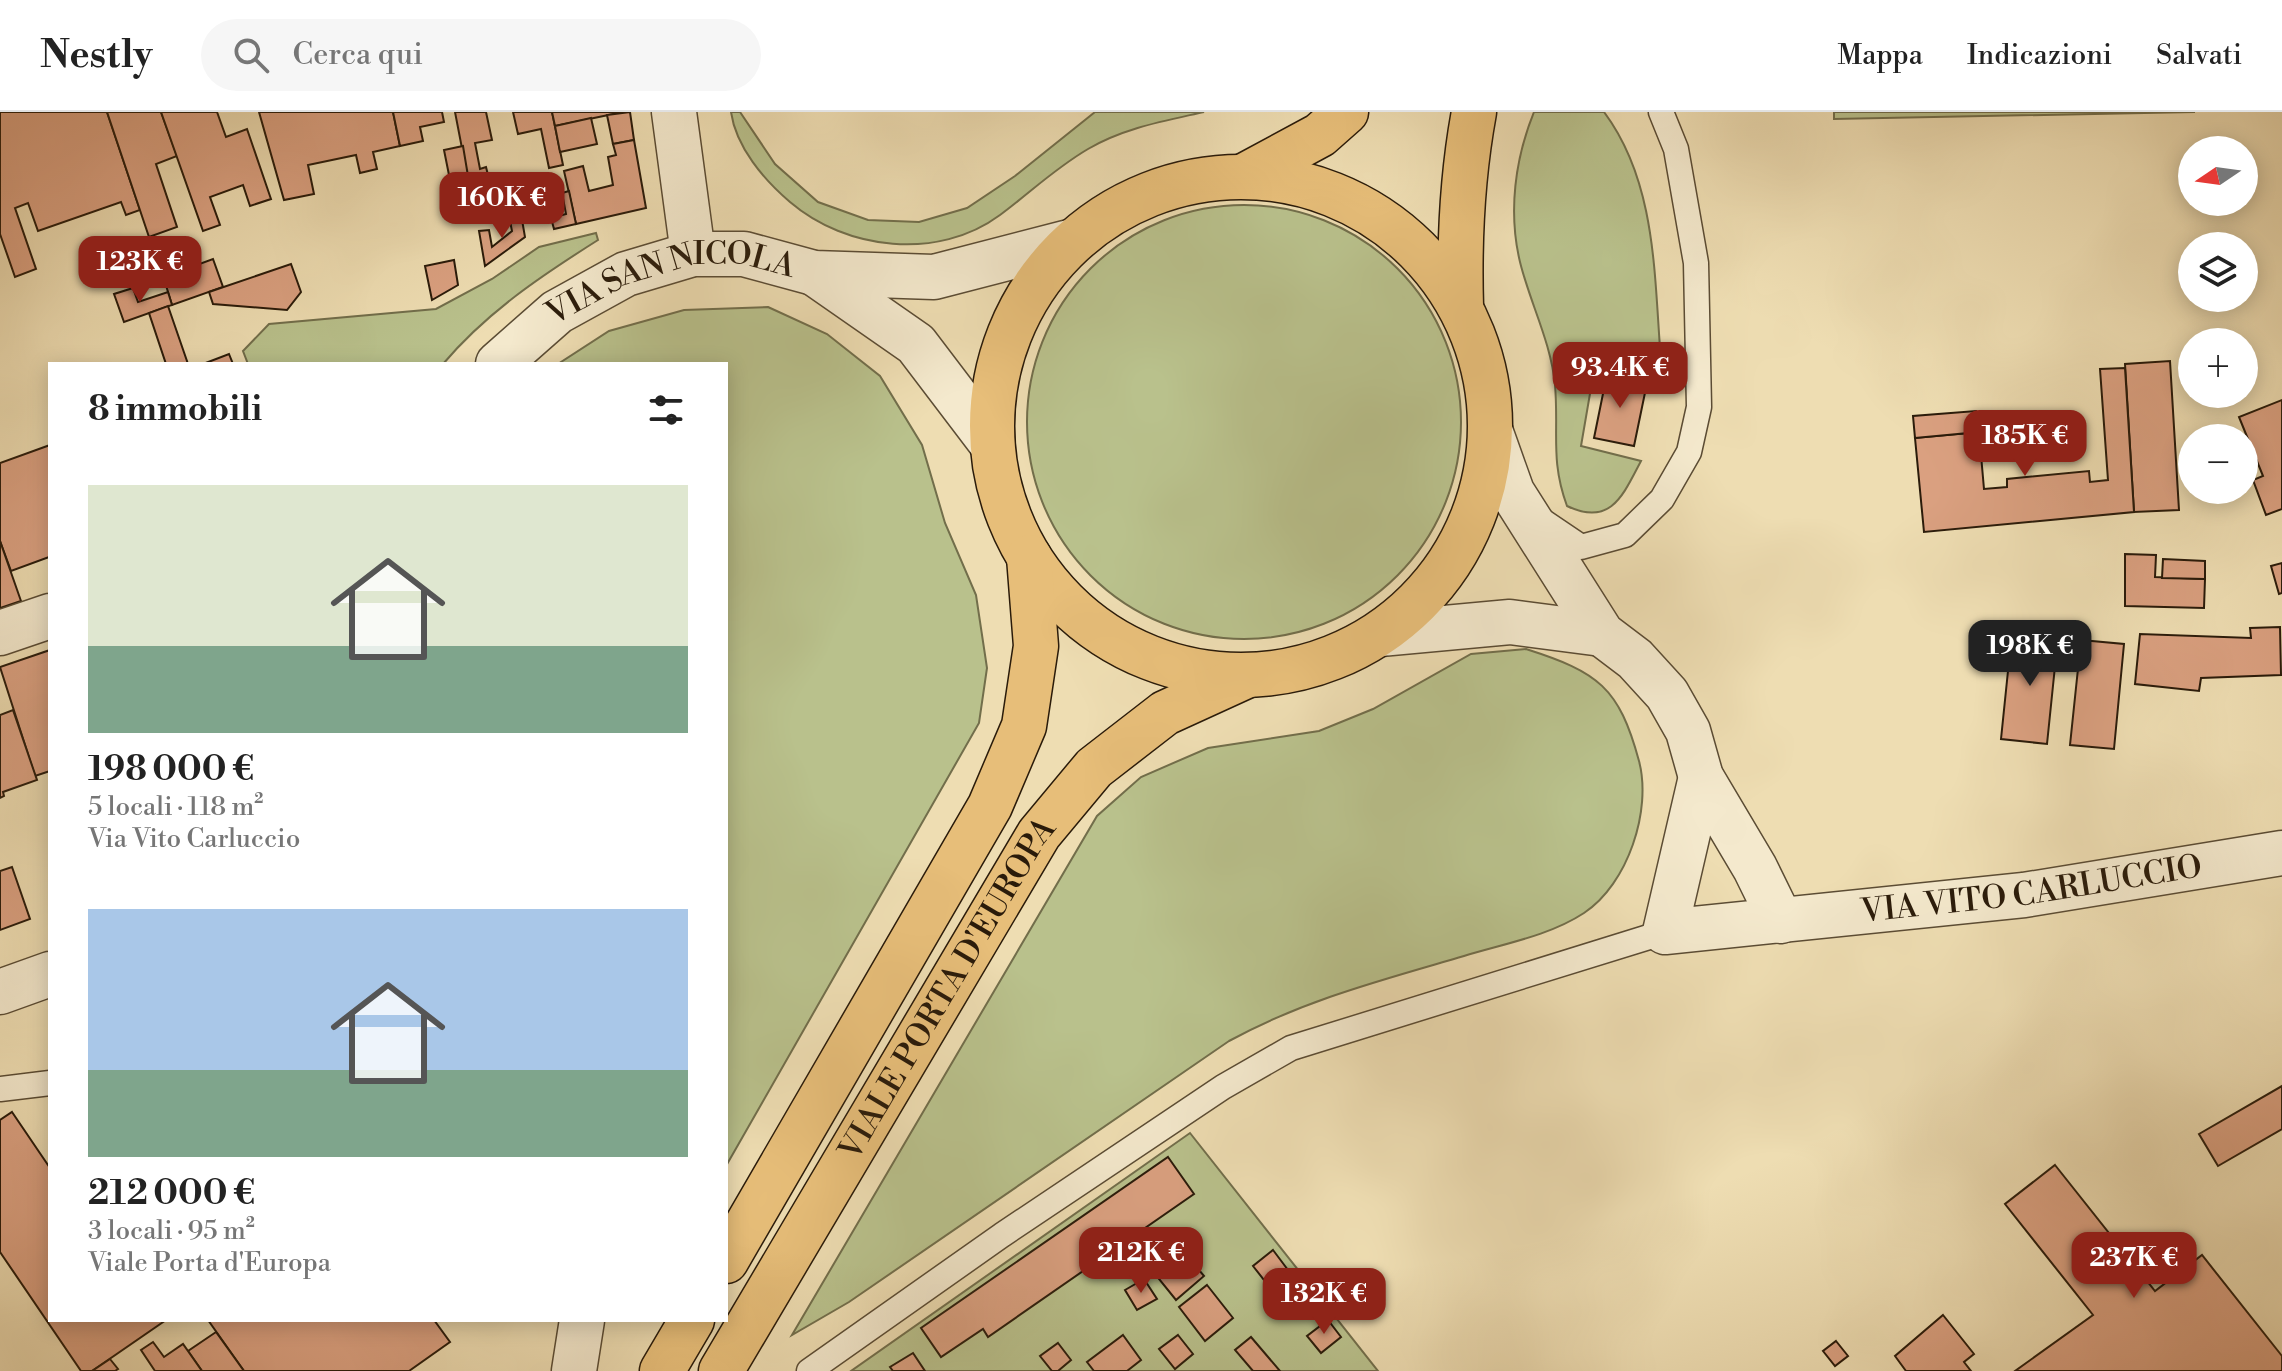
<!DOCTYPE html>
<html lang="it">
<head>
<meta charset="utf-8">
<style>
  body { margin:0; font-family:"Libre Bodoni",serif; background:#f6f6f6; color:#222; height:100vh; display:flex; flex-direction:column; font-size:30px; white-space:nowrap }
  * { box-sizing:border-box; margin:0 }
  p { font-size:26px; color:#767676 }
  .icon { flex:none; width:44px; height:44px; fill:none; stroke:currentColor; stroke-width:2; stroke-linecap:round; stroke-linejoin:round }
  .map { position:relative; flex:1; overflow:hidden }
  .side { position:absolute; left:48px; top:250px; width:680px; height:960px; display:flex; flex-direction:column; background:#fff; border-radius:0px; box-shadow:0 4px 20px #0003 }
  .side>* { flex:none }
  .needle { width:52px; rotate:257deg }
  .controls { position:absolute; left:2178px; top:24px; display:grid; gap:16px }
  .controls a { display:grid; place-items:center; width:80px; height:80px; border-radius:50%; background:#fff; box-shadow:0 4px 20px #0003; font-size:40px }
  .price { position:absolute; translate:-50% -68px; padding:0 18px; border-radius:16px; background:#8f2418; color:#fff; font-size:26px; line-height:52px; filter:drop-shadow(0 2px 4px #0008) }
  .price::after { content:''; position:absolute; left:50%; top:48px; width:24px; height:18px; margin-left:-12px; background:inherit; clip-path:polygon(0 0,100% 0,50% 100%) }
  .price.on { background:#222; color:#fff }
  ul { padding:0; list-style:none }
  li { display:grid; align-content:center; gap:16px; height:424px; padding:0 40px }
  li span { display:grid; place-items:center; height:248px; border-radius:0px; color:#555 }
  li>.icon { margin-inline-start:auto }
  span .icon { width:144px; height:144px; fill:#fffc; stroke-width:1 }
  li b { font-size:34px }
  h2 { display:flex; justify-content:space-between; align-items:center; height:96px; padding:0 40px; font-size:34px }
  header { display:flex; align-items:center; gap:48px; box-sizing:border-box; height:112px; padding:0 40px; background:#fff; border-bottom:2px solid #e0e0e0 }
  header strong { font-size:38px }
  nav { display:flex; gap:44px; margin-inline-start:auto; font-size:28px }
  .search { width:560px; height:72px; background:#f6f6f6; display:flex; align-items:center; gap:20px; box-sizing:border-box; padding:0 28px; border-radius:44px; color:#767676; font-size:30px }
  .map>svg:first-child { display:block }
  .green { fill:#b9c18c; stroke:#726e4b; stroke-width:2 }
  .building { fill:#daa080; stroke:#2a1b0a; stroke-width:2 }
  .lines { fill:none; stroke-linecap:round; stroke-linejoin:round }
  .service-casing { stroke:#5b4c34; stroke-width:27 }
  .minor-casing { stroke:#5b4c34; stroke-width:47 }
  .tertiary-casing { stroke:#5b4c34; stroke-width:47 }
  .primary-casing { stroke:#2a1b0a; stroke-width:47 }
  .trunk-casing { stroke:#2a1b0a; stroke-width:47 }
  .service { stroke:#f4e9cd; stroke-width:24 }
  .minor { stroke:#f4e9cd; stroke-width:44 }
  .tertiary { stroke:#f4e9cd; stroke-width:44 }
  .primary { stroke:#e7be79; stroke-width:44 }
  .trunk { stroke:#e7be79; stroke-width:44 }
  .labels { text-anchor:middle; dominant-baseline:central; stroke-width:6; stroke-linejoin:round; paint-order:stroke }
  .street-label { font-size:32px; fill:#2a1b0a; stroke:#f4e9cd }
</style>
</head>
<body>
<header>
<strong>Nestly</strong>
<div class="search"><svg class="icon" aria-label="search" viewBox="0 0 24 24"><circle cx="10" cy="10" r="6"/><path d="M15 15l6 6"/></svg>Cerca qui</div>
<nav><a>Mappa</a><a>Indicazioni</a><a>Salvati</a></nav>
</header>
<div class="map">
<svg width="2282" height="1259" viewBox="0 0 2282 1259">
  <rect width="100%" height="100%" fill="#eeddb2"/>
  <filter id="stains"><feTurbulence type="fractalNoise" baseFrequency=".0025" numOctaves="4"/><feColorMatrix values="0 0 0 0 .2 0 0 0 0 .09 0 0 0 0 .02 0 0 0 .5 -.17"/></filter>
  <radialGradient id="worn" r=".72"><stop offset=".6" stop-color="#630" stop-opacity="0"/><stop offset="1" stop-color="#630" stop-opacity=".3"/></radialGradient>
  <g class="green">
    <path d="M731 0H740L775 52 818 90 868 108 919 110 967 96 1015 64 1095 0H1204C1164 9 1124 16 1088 37 1054 57 1031 80 1000 103 938 149 846 138 790 90 764 68 736 35 731 0Z"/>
    <path d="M1534 0H1604C1657 71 1654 164 1661 249L1598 235 1581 334 1641 349C1623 383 1611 415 1567 394 1550 348 1559 320 1555 273 1551 230 1530 191 1520 150 1508 100 1515 47 1534 0Z"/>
    <path d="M1834 0H2195L1834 7Z"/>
    <circle cx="1244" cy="310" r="217"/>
    <path d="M596 121 598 128C541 164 487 200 443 252H248L243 239 269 212 436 197 492 167 539 135Z"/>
    <path d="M768 195 827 222 880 264 922 333 945 411 976 483 987 556 979 611 726 1054V252H558L609 219 684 198Z"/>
    <path d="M1526 537C1598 560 1619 575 1639 649 1652 698 1628 772 1584 801 1549 824 1503 832 1464 844 1382 868 1304 888 1229 929L849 1190 792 1223 1097 704 1141 665 1208 636 1319 619 1373 597 1471 542Z"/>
    <path d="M1190 1021 1378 1259H851Z"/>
  </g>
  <g class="building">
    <path d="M0 0H107L140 98 126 103 121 90 38 119 28 91 15 96 36 157 15 165 0 122Z"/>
    <path d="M107 0H161L177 44 156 52 177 115 149 125Z"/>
    <path d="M161 0H217L226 25 247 17 271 87 250 94 243 73 210 85 220 113 203 119Z"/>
    <path d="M259 0H393L400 34 373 40 377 57 360 61 356 43 308 53 314 82 284 88Z"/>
    <path d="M393 0H442L444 10 420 15 423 29 400 34Z"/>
    <path d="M455 0H486L492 28 475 31 480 57 486 55 492 79 471 83Z"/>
    <path d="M513 0H552L563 53 549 56 541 17 518 22Z"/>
    <path d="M552 0H623L555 14Z"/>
    <path d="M630 0 634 28 613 32 607 3Z"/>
    <path d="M591 6 597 32 560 40 555 14Z"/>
    <path d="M634 28 646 96 576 112 564 59 583 54 589 79 613 73 608 45 616 43 613 32Z"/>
    <path d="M463 34 468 64 450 68 444 38Z"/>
    <path d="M569 79 576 112 554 117 551 106 566 102 562 81Z"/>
    <path d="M521 102 525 125 485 154 479 119 489 118 492 135 512 119 509 104Z"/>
    <path d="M213 147 223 175 172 193 164 167 182 161 186 171 195 167 191 155Z"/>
    <path d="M454 148 458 173 432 188 425 154Z"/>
    <path d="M291 152 301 180 287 198 213 192 209 180Z"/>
    <path d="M133 176 138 190 168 180 172 193 124 210 114 182Z"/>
    <path d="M168 194 188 252H166L149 201Z"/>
    <path d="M229 242 233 252H203Z"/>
    <path d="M2170 249 2179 398 2134 400 2125 252Z"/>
    <path d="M2125 256 2134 400 1924 420 1915 326 1979 320 1984 377 2007 375V367L2089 359 2090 370 2108 368 2100 257Z"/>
    <path d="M1607 262 1647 271 1634 334 1594 326Z"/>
    <path d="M2282 288V397L2266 403 2253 368 2263 364 2239 305Z"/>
    <path d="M1976 299 1979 320 1915 326 1913 304Z"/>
    <path d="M50 333V447L49 445 11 459 0 429V351Z"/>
    <path d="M0 429 21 489 0 496Z"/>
    <path d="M2125 442 2156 443 2155 465 2205 467 2204 496 2125 494Z"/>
    <path d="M2163 447 2205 449V467L2162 466Z"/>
    <path d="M2282 451V481L2279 482 2271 454Z"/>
    <path d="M2280 515 2281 563 2201 566 2199 579 2135 572 2140 522 2251 526 2250 516Z"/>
    <path d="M2012 520 2058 525 2047 632 2001 627Z"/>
    <path d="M2081 528 2124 532 2114 637 2070 633Z"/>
    <path d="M50 538V659L35 664 0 555Z"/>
    <path d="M13 598 37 668 3 680 4 684 0 686V603Z"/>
    <path d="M12 755 30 807 0 818V759Z"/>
    <path d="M2282 974V1017L2218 1054 2199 1022Z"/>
    <path d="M12 1000 50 1056V1208H166L92 1259H81L0 1140V1008Z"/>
    <path d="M1168 1045 1194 1082 988 1225 983 1217 941 1245 921 1216Z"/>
    <path d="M2055 1053 2155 1179 2202 1143 2282 1244V1259H2015L2093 1203 2005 1092Z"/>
    <path d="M1179 1134 1204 1164 1176 1188 1151 1157Z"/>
    <path d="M1273 1138 1288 1158 1268 1173 1253 1154Z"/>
    <path d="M1144 1167 1157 1187 1137 1198 1125 1178Z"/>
    <path d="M1207 1173 1233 1206 1205 1229 1179 1195Z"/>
    <path d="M1943 1203 1974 1242 1964 1250 1971 1259H1906L1895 1244Z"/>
    <path d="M208 1208H434L450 1230 409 1259H244Z"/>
    <path d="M1328 1208 1341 1225 1321 1241 1307 1224Z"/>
    <path d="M216 1220 244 1259H202L188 1239Z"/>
    <path d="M1123 1223 1141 1248 1127 1259H1094L1087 1250Z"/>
    <path d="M1178 1223 1193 1242 1175 1257 1159 1237Z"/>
    <path d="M1251 1225 1280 1259H1253L1235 1238Z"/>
    <path d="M1836 1229 1848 1244 1835 1254 1823 1239Z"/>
    <path d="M153 1230 164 1245 183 1232 202 1259H155L141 1238Z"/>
    <path d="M1058 1231 1071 1248 1058 1259H1052L1040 1244Z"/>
    <path d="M913 1241 925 1259H893L890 1255Z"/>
    <path d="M110 1247 118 1257 115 1259H92Z"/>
  </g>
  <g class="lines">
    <g class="service-casing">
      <g id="service">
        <path d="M1541 408 1581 435 1625 423 1662 387 1689 340 1699 295 1696 151 1676 37 1661 0"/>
        <path d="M0 977 50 971"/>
        <path d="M809 1259 1002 1123 1223 975 1291 936 1665 820"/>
      </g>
    </g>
    <g class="minor-casing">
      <g id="minor">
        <path d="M1491 321 1512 380 1602 522 1635 547 1667 582 1688 619 1701 665 1755 756 1781 809"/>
        <path d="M0 521 50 504"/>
        <path d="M1380 522 1510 510 1602 522"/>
        <path id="s1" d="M1701 665 1665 820 2024 783 2282 741"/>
        <path d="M0 880 50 862"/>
      </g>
    </g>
    <g class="tertiary-casing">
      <g id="tertiary">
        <path d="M674 0 693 142"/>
        <path d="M814 161 916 232 992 332"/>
        <path id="s2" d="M498 252 557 200 626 162 693 142H744L814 161 934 165 1073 129"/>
        <path d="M574 1259 582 1208"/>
      </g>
    </g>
    <g class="primary-casing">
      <g id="primary">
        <path d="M1244 64 1320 23 1346 0"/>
        <circle cx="1241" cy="314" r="249"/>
        <path d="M1461 195C1459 128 1462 65 1474 0"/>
      </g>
    </g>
    <g class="trunk-casing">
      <g id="trunk">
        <path d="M726 1149 990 694 1024 614 1036 534 1029 445"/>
        <path d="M662 1259 692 1208"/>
        <path id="s3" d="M721 1259 1039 722 1094 656 1165 601 1246 564"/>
      </g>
    </g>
    <use href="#service" class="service"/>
    <use href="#minor" class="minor"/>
    <use href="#tertiary" class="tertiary"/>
    <use href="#primary" class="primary"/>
    <use href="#trunk" class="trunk"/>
  </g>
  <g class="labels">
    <g class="street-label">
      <text stroke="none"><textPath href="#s2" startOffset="200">VIA SAN NICOLA</textPath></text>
      <text stroke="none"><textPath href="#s1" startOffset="528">VIA VITO CARLUCCIO</textPath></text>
      <text stroke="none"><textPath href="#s3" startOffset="444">VIALE PORTA D'EUROPA</textPath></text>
    </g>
  </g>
  <rect width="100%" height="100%" filter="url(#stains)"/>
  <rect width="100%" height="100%" fill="url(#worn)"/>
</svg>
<div class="controls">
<a><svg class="needle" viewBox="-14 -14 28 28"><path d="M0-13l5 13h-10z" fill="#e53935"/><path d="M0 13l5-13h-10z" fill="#767676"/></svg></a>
<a><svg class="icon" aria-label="layers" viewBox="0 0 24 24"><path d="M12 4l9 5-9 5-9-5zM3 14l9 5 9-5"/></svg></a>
<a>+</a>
<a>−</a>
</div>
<b class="price" style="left:502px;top:128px">160K €</b>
<b class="price" style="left:140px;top:192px">123K €</b>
<b class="price" style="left:1620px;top:298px">93.4K €</b>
<b class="price" style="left:2025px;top:366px">185K €</b>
<b class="price on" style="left:2030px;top:576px">198K €</b>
<b class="price" style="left:1141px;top:1183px">212K €</b>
<b class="price" style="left:2134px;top:1188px">237K €</b>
<b class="price" style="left:1324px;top:1224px">132K €</b>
<section class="side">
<h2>8 immobili<svg class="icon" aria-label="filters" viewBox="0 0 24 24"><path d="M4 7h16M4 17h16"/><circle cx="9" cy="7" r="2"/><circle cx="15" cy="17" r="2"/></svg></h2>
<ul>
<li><span style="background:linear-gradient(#dfe7d0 65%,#7fa58c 0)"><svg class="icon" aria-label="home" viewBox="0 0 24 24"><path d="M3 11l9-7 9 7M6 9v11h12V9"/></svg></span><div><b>198 000 €</b><p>5 locali · 118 m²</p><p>Via Vito Carluccio</p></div></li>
<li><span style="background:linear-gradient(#a9c7e8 65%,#7fa58c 0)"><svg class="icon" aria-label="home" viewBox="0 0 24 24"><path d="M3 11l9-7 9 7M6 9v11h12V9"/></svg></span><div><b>212 000 €</b><p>3 locali · 95 m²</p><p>Viale Porta d'Europa</p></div></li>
</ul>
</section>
</div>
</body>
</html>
